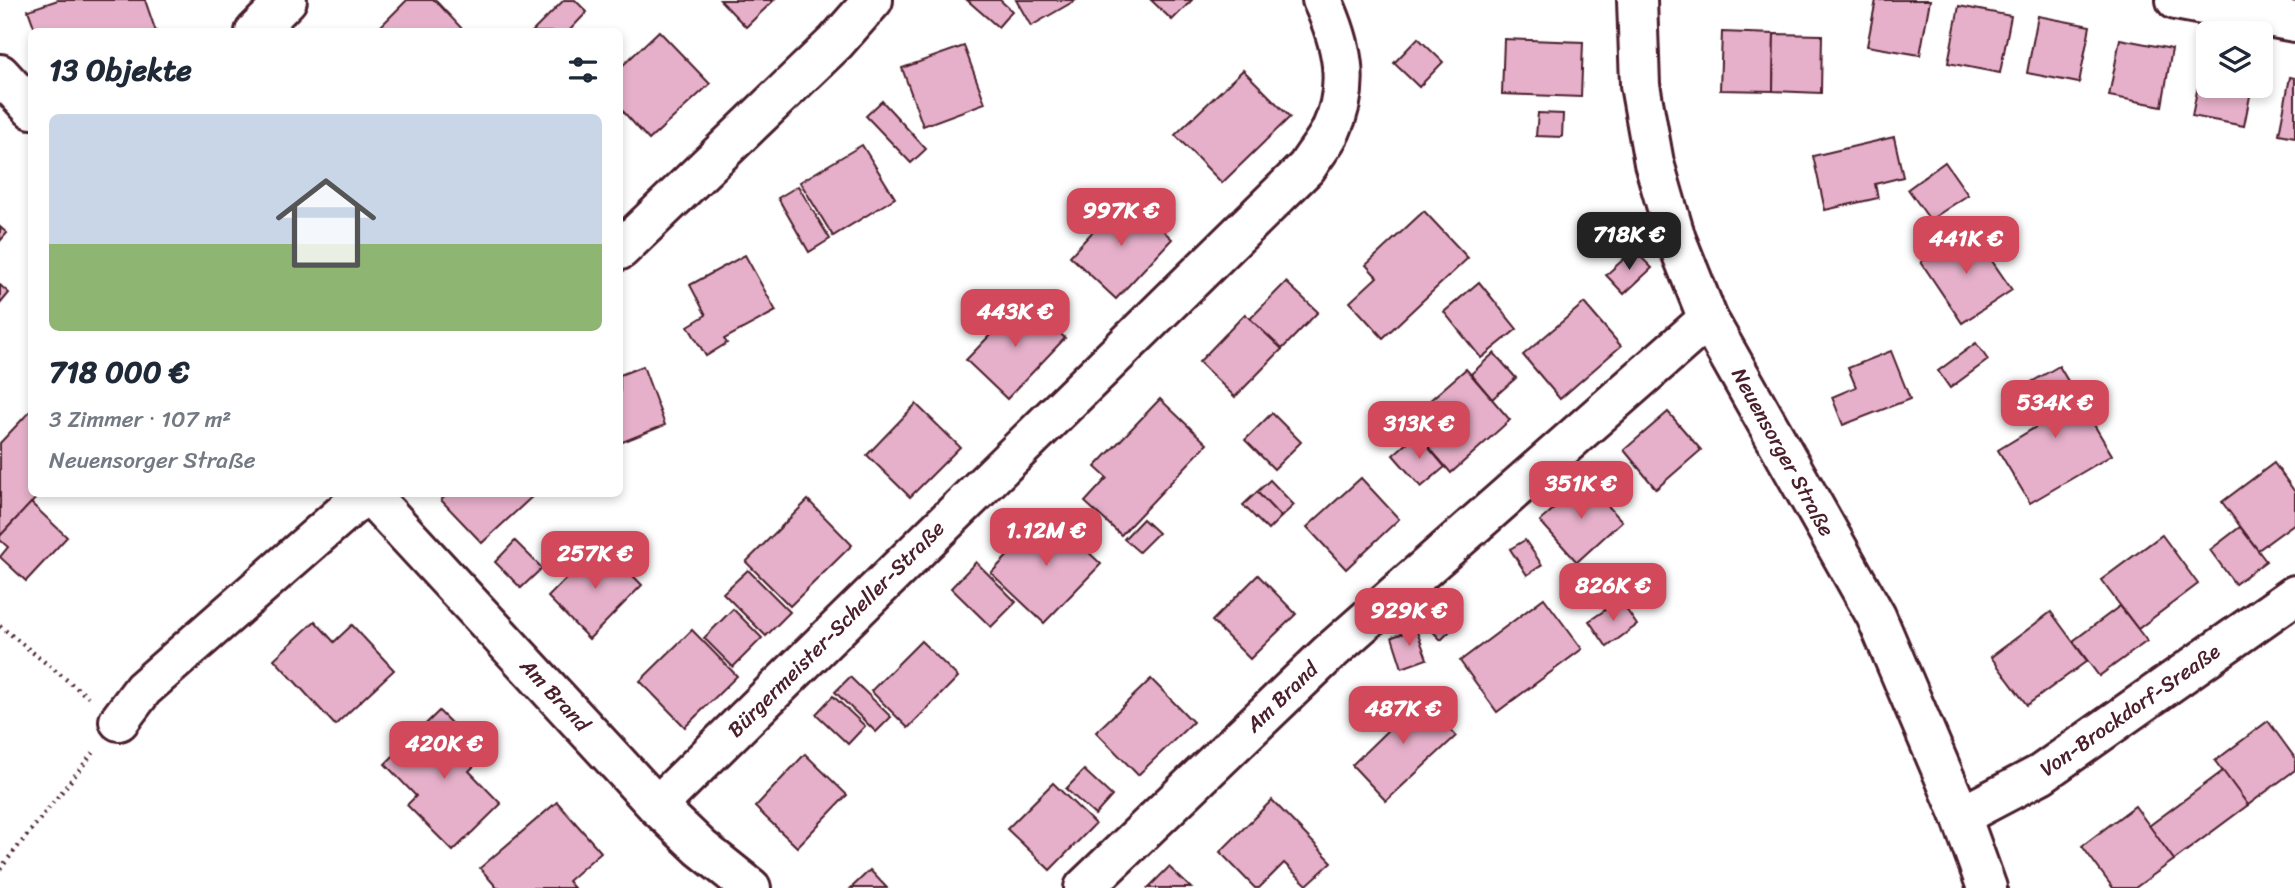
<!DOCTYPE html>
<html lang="de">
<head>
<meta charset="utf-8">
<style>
  body { margin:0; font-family:Sriracha,sans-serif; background:#f2f2f3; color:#1f2937; height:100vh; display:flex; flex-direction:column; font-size:26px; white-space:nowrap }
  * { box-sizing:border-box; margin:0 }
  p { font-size:23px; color:#747a83 }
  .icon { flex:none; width:38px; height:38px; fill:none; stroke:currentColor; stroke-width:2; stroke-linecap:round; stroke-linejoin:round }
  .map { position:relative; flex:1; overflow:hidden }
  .details { position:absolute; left:28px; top:28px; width:595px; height:469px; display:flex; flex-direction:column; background:#fff; border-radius:10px; box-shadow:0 4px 10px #0003 }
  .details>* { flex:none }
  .fabs { position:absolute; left:2196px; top:21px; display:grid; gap:14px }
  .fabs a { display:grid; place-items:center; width:77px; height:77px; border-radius:10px; background:#fff; box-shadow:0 4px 10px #0003; font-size:35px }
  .price { position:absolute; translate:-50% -60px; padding:0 16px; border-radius:14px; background:#d1495b; color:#fff; font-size:23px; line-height:46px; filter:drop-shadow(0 2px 4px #0008) }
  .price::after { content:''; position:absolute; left:50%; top:42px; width:21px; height:16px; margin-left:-10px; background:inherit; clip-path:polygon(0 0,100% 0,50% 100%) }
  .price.current { background:#222; color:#fff }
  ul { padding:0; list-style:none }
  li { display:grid; align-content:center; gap:14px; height:371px; padding:0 21px }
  li span { display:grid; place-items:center; height:217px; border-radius:10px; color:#555 }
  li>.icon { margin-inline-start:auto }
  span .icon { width:126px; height:126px; fill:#fffc; stroke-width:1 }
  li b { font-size:30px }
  h2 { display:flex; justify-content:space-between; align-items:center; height:84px; padding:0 21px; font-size:30px }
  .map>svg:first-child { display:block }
  .building { fill:#e6b0ca; stroke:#4a1f2b; stroke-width:2 }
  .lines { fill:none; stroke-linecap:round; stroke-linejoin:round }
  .minor-casing { stroke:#4a1f2b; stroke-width:44 }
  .path { stroke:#4a1f2b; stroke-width:4.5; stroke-dasharray:2 5; stroke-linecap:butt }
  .minor { stroke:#fff; stroke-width:38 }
  .labels { text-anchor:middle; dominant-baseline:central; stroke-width:5; stroke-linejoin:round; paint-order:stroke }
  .street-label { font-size:21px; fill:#4a1f2b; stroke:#fff }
</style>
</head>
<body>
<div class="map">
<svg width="2295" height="888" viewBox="0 0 2295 888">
  <rect width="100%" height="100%" fill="#fff"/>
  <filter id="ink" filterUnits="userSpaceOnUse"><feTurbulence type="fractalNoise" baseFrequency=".0143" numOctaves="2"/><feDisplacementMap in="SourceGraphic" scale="14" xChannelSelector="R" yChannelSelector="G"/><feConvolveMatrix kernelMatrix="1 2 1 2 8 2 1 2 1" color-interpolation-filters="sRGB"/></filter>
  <g filter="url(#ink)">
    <g class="building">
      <path d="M58 0H145L156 32H36L28 10Z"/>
      <path d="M407 0H435L465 32H375Z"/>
      <path d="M564 0H575L587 12 568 32H532Z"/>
      <path d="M720 0H774L746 27Z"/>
      <path d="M967 0H1000L1012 11 998 27Z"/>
      <path d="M1016 0H1076L1031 26Z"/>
      <path d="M1151 0H1192L1172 20Z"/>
      <path d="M1876 0H1930L1920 55 1867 46Z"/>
      <path d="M1959 6 2011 16 2000 73 1948 63Z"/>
      <path d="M2038 16 2090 26 2079 83 2027 73Z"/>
      <path d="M659 31 710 84 649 140 620 108V68Z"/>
      <path d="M1722 32 1774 34 1773 91 1720 90Z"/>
      <path d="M1774 34 1822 35 1821 93 1773 91Z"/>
      <path d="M1418 38 1443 62 1419 87 1394 63Z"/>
      <path d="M1504 39 1583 42 1581 97 1502 94Z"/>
      <path d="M2120 39 2172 49 2162 106 2109 96Z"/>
      <path d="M964 46 985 103 923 126 902 68Z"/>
      <path d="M2203 60 2208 61V86H2252L2244 126 2192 116Z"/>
      <path d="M1243 70 1290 117 1222 183 1175 135Z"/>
      <path d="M2290 77 2295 78V137L2279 134Z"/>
      <path d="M882 101 926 149 911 163 866 116Z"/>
      <path d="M1538 113 1563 114 1562 137 1536 136Z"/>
      <path d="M1894 137 1903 177 1875 184 1878 198 1825 210 1813 156Z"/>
      <path d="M862 145 895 198 833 236 800 182Z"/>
      <path d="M1945 162 1968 195 1930 220 1908 189Z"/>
      <path d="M798 186 830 239 809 252 778 198Z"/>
      <path d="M1126 196 1172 239 1116 299 1070 256Z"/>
      <path d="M1424 211 1468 258 1383 338 1350 302 1377 277 1366 265Z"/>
      <path d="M0 227 7 233 0 241Z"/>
      <path d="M1970 229 2012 290 1962 323 1921 262Z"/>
      <path d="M1634 250 1652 268 1624 294 1606 275Z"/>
      <path d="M745 255 776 311 724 339 727 343 706 356 688 326 706 315 690 285Z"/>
      <path d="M1286 282 1318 312 1282 349 1250 319Z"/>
      <path d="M1479 282 1517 329 1481 358 1444 312Z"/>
      <path d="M0 285 9 293 0 304Z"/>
      <path d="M1024 300 1065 338 1007 399 966 360Z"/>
      <path d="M1584 303 1621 346 1560 399 1523 355Z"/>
      <path d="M1245 314 1282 349 1235 397 1199 362Z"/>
      <path d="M1976 343 1988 360 1950 388 1938 371Z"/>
      <path d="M1891 351 1910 399 1843 425 1832 397 1856 387 1848 368Z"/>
      <path d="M1494 353 1516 378 1492 399 1471 374Z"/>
      <path d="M643 366 665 425 620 443V375Z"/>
      <path d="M2059 366 2112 455 2030 503 1998 450 2049 419 2028 384Z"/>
      <path d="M1466 369 1510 420 1451 473 1406 421Z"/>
      <path d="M1160 399 1207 444 1121 535 1085 502 1107 478 1095 467Z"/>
      <path d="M916 404 960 447 910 497 867 455Z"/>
      <path d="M32 409V494H40L0 536V443Z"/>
      <path d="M1668 412 1701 450 1656 489 1624 450Z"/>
      <path d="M1272 413 1301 442 1274 469 1245 440Z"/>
      <path d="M1417 434 1445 467 1421 487 1393 455Z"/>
      <path d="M2274 463 2295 492V523L2258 550 2222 502Z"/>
      <path d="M1361 478 1399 519 1346 569 1307 527Z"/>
      <path d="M1270 480 1294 505 1281 517 1257 492Z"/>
      <path d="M1585 481 1622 521 1577 562 1540 521Z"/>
      <path d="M1257 492 1281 517 1268 530 1243 505Z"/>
      <path d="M448 494H535L482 543 441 500Z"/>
      <path d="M808 500 852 545 790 606 746 562Z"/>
      <path d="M31 503 67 537 26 581 0 557 8 547 0 540V536Z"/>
      <path d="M1048 514 1101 564 1044 623 991 573Z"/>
      <path d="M1143 519 1158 533 1139 552 1124 539Z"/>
      <path d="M2240 527 2266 561 2235 584 2210 550Z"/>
      <path d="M2162 535 2198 584 2138 629 2101 580Z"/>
      <path d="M1525 540 1542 565 1527 575 1510 549Z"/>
      <path d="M515 541 542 568 521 588 495 562Z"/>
      <path d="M601 543 642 585 589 639 548 597Z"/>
      <path d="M976 562 1016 602 991 627 951 588Z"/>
      <path d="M748 570 790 612 766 636 723 593Z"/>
      <path d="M1258 575 1296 614 1250 659 1212 621Z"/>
      <path d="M1544 598 1582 649 1497 712 1460 661Z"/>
      <path d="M1620 600 1637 625 1607 647 1589 621Z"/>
      <path d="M1432 602 1455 626 1441 640 1418 616Z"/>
      <path d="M2120 606 2147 641 2099 676 2073 641Z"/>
      <path d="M733 609 762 638 733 667 704 638Z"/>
      <path d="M2051 612 2087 661 2027 705 1991 657Z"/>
      <path d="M315 621 334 642 352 625 394 670 335 725 274 659Z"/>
      <path d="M1416 629 1427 659 1402 668 1392 637Z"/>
      <path d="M692 630 737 676 685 727 640 681Z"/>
      <path d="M921 641 958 677 908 728 871 691Z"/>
      <path d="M850 677 891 717 876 732 835 692Z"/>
      <path d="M1151 679 1193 722 1138 775 1096 732Z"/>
      <path d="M1403 694 1414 705 1421 699 1456 736 1386 801 1352 765 1392 726 1381 715Z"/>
      <path d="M833 696 865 726 848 744 816 714Z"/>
      <path d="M439 711 484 756 469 771 501 804 453 851 407 805 416 796 385 764Z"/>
      <path d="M2268 721 2295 758V770L2248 805 2215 761Z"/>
      <path d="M805 754 847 795 797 847 755 807Z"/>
      <path d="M1084 770 1112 796 1095 815 1066 789Z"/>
      <path d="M2223 771 2248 805 2174 860 2149 826Z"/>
      <path d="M1053 783 1095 824 1050 870 1007 829Z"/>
      <path d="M1272 800 1332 862 1307 885 1284 863 1259 888H1255L1220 852Z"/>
      <path d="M557 802 601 852 568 881 574 888H497L480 868Z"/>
      <path d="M2135 806 2174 860 2135 888H2113L2082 846Z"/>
      <path d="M1169 867 1191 888H1148Z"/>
      <path d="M870 870 887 888H851Z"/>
    </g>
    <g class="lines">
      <g class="minor-casing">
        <g id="minor">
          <path d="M1637 0 1640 85 1654 163 1676 239 1708 319 1876 616 1961 816 1987 888"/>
          <path d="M2176 0 2295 22"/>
          <path d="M255 32 287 0"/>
          <path d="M0 74 32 109"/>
          <path d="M620 250 836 42 873 0"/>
          <path d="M369 494 657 806 701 848 751 888"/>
          <path d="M119 721 143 689 365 494"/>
          <path d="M657 806 1307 167C1314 155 1325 143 1331 130 1352 85 1342 43 1322 0"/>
          <path d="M1961 816 2041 774 2295 595"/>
          <path d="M1084 888 1329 653 1708 319"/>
        </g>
      </g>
      <g class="path">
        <path d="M0 626 88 697"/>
        <path d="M0 869 96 749"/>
      </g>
      <use href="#minor" class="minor"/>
    </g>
  </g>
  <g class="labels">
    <g class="street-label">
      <text transform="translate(1783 452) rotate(61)">Neuensorger Straße</text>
      <text transform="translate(836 629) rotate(-45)">Bürgermeister-Scheller-Straße</text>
      <text transform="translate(555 695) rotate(47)">Am Brand</text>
      <text transform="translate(1282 697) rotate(-44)">Am Brand</text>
      <text transform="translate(2130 710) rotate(-35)">Von-Brockdorf-Sreaße</text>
    </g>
  </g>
</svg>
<div class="fabs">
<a><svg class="icon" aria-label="layers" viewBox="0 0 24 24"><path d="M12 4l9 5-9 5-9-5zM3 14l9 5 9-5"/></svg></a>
</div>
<b class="price" style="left:1121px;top:248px">997K €</b>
<b class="price current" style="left:1629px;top:272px">718K €</b>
<b class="price" style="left:1966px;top:276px">441K €</b>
<b class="price" style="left:1015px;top:349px">443K €</b>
<b class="price" style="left:2055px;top:440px">534K €</b>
<b class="price" style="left:1419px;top:461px">313K €</b>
<b class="price" style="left:1581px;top:521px">351K €</b>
<b class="price" style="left:1046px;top:568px">1.12M €</b>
<b class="price" style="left:595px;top:591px">257K €</b>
<b class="price" style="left:1613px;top:623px">826K €</b>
<b class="price" style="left:1409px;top:648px">929K €</b>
<b class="price" style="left:1403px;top:746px">487K €</b>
<b class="price" style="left:444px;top:781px">420K €</b>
<section class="details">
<h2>13 Objekte<svg class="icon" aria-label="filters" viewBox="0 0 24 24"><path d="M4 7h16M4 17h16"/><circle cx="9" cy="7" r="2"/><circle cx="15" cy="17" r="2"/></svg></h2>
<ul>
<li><span style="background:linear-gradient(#c9d6e8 60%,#8fb573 0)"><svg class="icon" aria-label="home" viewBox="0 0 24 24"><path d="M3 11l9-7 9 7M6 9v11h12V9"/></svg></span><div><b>718 000 €</b><p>3 Zimmer · 107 m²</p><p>Neuensorger Straße</p></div></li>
</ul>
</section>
</div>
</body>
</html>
